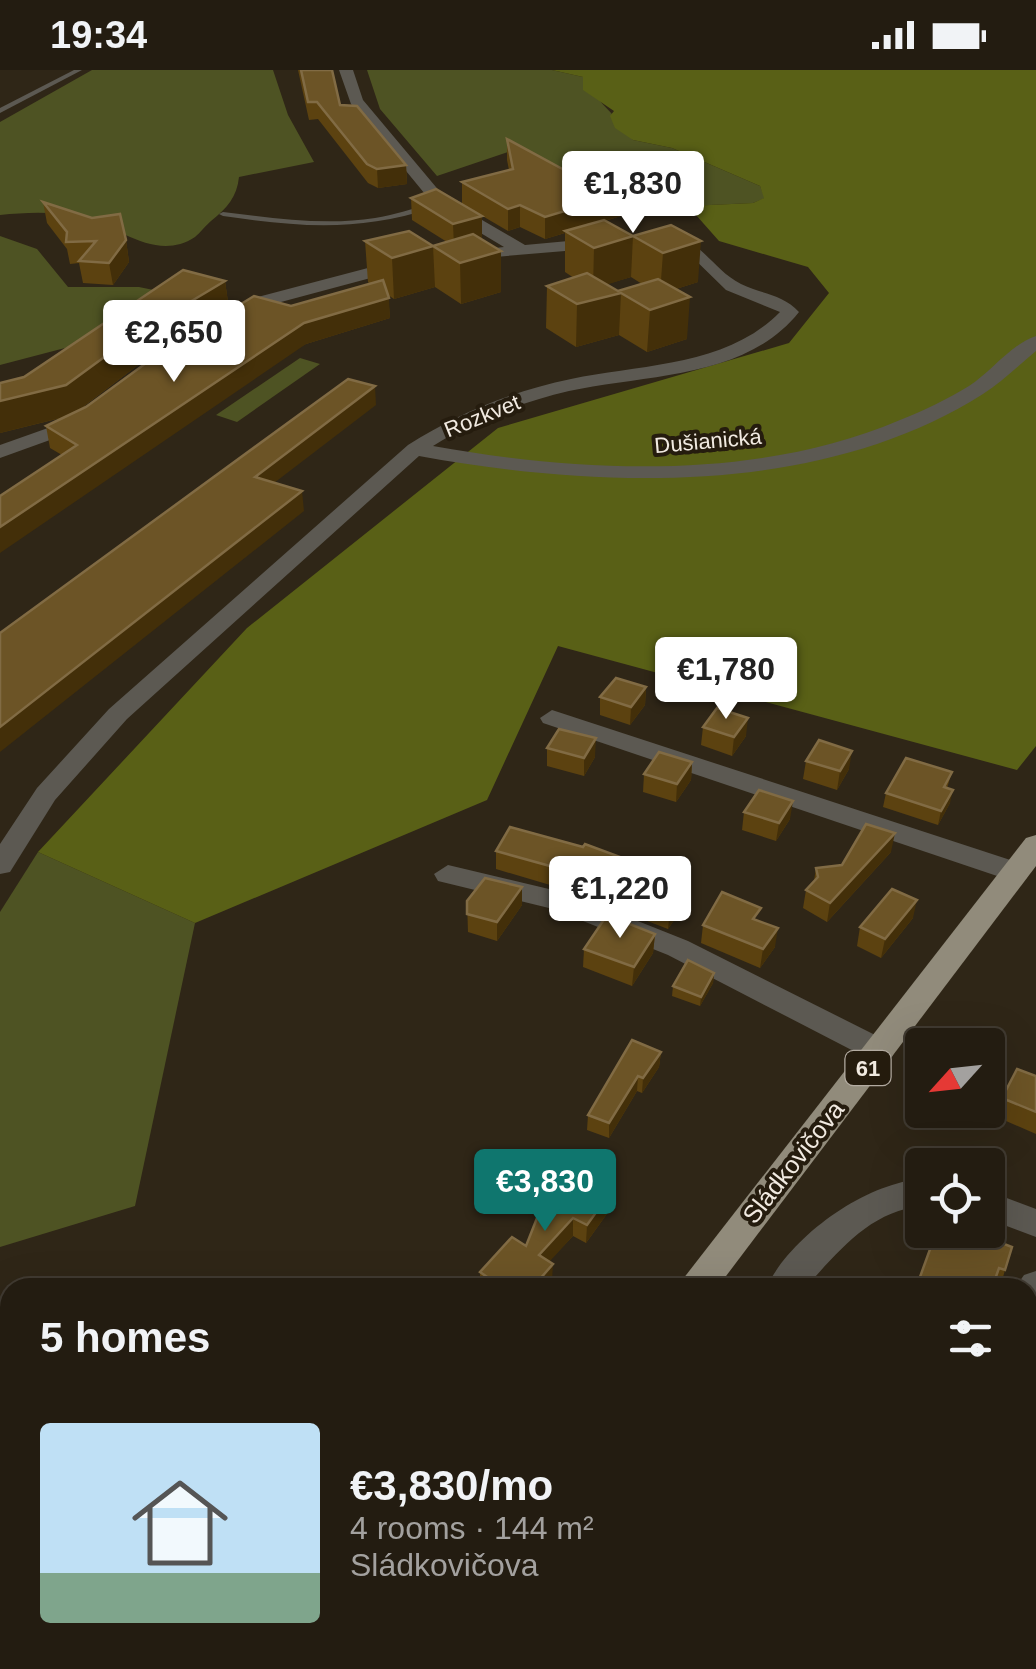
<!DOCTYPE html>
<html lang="en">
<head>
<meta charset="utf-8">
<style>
  body { margin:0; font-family:Arial,sans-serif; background:#2b251a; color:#f1f3f6; height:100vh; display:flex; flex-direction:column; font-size:38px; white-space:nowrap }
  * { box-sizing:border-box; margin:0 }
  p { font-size:32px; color:#a3a19f }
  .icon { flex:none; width:55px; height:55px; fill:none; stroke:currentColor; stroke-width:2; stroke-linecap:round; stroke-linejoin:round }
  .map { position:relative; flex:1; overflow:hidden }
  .details { position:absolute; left:0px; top:1208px; width:1038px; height:392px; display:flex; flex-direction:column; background:#231c11; border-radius:30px 30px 0 0; box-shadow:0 10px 40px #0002,0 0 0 2px #403a31 }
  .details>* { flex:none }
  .needle { width:65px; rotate:243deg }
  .controls { position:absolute; left:905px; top:958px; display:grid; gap:20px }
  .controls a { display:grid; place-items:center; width:100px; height:100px; border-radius:10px; background:#231c11; box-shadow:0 10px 40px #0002,0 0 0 2px #403a31; font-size:50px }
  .price { position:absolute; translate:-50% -85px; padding:0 22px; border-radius:10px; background:#fff; color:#222; font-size:32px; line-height:65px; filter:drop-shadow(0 2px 5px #0008) }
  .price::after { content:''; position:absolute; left:50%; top:60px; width:30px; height:22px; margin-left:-15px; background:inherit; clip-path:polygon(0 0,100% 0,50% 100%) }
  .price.selected { background:#0f766e; color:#fff }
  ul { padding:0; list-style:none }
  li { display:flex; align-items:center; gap:30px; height:250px; padding:0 40px }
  li span { display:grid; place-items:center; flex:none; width:280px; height:200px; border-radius:10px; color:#555 }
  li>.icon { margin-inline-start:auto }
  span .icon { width:120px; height:120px; fill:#fffc; stroke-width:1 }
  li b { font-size:42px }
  h2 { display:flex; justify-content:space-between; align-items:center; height:120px; padding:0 40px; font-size:42px }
  .status { display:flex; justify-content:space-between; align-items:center; height:70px; padding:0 50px; background:#231c11; direction:ltr }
  .status svg { height:28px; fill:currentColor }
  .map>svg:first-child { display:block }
  .green { fill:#4e5323 }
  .forest { fill:#596016 }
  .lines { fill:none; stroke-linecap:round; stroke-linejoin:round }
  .stream { stroke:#001920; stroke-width:10 }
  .lane { fill:#5c5952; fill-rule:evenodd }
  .street { fill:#5c5952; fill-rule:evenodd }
  .primary { fill:#918b7b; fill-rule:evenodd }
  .wall { fill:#5c4210; fill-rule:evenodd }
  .shaded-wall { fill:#432f09 }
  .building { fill:#6c5426; stroke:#816b44; stroke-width:2.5 }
  .labels { text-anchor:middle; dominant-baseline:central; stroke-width:8; stroke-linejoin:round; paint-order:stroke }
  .far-street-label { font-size:22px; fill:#f1eae1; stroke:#251c0e }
  .shield { fill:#251c0e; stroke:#b4aca2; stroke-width:2.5 }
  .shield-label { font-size:22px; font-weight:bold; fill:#f1eae1 }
  .street-label { font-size:25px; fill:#f1eae1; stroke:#251c0e }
</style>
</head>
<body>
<div class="status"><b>19:34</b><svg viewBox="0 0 49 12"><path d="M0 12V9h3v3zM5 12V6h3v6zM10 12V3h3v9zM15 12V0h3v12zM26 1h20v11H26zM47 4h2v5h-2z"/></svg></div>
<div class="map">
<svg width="1036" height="1599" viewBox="0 0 1036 1599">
  <rect width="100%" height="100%" fill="#2f2617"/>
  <g class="green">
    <path d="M92 0H273L288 45 314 92 239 107C237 127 227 138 211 151 206 155 200 163 195 167 157 192 121 158 85 148 57 141 28 142 0 145V52Z"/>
    <path d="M367 0H552L583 7C596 32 617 45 633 70L672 78 760 116 765 128 753 133 689 136 691 142 508 82 437 106 380 39Z"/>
    <path d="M0 166 37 179 68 217H139L168 223 84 273 0 295Z"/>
    <path d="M300 288 320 294 237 352 216 345Z"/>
    <path d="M38 782 195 853 135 1136 0 1177V842Z"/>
  </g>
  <path class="forest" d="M552 0H1036V676L1017 700 558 576 487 730 195 853 38 782 247 558 498 358 789 273 829 223 808 197 719 171 688 136 753 133 764 128 760 116 672 78 633 70 615 58 610 46 614 41 583 20V7Z"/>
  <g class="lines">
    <g class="stream">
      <path d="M1028 1284 1036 1257"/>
      <path d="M1028 1508 1036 1518"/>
    </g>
    <g class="lane">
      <path d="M74 0H82L0 43V38Z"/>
      <path d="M430 134 434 136 433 138C357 162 300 157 223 146L219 144 223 142C274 148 325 156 375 148 394 145 412 139 430 134Z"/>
    </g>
    <g class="street">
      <path d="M339 0H353L363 30 446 129 525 175 601 168 609 173 601 178 459 190V182L504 177 434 135 351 34Z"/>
      <path d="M669 164C704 172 712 199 741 214 761 224 783 224 799 242 746 309 646 304 569 321 522 332 474 350 433 376 583 403 757 411 900 350 923 341 948 329 969 316 991 302 1011 274 1036 266V281C1019 295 1002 312 983 324 820 427 601 419 419 386L127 649 55 730 10 802 0 804V774L37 718 109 639 408 375C458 343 513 321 571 309 642 294 726 297 780 242L726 220 684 179 663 173V165Z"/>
      <path d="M402 189 408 190V198L266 236 241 252 226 248 254 228Z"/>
      <path d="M79 347 89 353 86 357 0 388V375Z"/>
      <path d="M552 640 1026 795 1030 802 1026 809H1006L543 653 540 648Z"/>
      <path d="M448 795 570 824 688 871 891 973 895 981 891 989H869L668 885 553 839 438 811 434 804Z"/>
      <path d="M922 1109V1136C870 1141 839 1181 805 1218H766C791 1166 865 1113 922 1109Z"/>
      <path d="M988 1121 1036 1139V1167L988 1149Z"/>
      <path d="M1036 1201V1238L1028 1241V1218H1015L1024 1205Z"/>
    </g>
    <g class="primary">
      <path d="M1036 765V796L717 1218H676L1026 768Z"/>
      <path d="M346 1590H397L394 1599H342Z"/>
    </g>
  </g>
  <g class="wall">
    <path d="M298 0H332L340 35 406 95 407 114 378 118 368 113 318 49 309 50Z"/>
    <path d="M507 69 579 108 635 120 634 142 605 151 633 166 671 155 698 212 676 219 687 269 647 282 619 265 576 277 546 258 547 216 574 208 565 202V163L545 169 520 157 508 161 462 134V112L509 100 507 90ZM631 207 642 214 618 221 607 214Z"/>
    <path d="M411 128 482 146V168H480L501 222 461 234 435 217 394 229 388 225 390 248 306 274 62 385 50 378 46 356 69 346 0 363V313L24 307 225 211 229 239 138 295 75 343 291 236 370 214 368 212 365 171 433 176 447 172 412 150Z"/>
    <path d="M43 132 126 170 129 192 113 215 83 213 79 193 70 194 67 179 47 153Z"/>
    <path d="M646 617 645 635 630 655 600 645V627Z"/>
    <path d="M703 657 746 666 732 686 701 675Z"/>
    <path d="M547 678 595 687 584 706 547 696Z"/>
    <path d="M806 691 849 699 837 720 803 709Z"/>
    <path d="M692 692 691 710 676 732 643 722 644 704Z"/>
    <path d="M952 702 947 718 950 733 938 755 883 737 886 723Z"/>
    <path d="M744 742 790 749 776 771 742 760Z"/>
    <path d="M496 781 674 807 673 814 684 818 683 837 668 859 567 820 496 799Z"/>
    <path d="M891 782 827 852 803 838 806 820 814 811 816 798 842 795Z"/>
    <path d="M467 831 522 835 497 871 468 862Z"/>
    <path d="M913 848 881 888 857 876 860 857Z"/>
    <path d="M759 851 775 877 760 898 701 873 703 855Z"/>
    <path d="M655 864 653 883 632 916 583 897 584 879Z"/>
    <path d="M714 903 713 913 700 936 672 926 673 916Z"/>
    <path d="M661 982 659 997 642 1023 637 1021 609 1068 587 1060 588 1045Z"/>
    <path d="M1036 1006V1064L997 1047 1002 1028Z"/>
    <path d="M541 1138 609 1141 586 1173 573 1166 549 1191 552 1211 547 1218H480V1202L526 1176Z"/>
    <path d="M968 1161 1005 1200 1000 1218 993 1216Z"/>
  </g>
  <g class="shaded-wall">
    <path d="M406 95 407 114 378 118 377 99Z"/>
    <path d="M635 120 634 142 545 169V147Z"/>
    <path d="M520 135V157L508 161V139Z"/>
    <path d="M482 146V168L454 176 453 154Z"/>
    <path d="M633 166 631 207 593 219 594 178Z"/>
    <path d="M126 170 129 192 113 215 109 193Z"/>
    <path d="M701 171 698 212 660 224 663 183Z"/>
    <path d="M433 176 435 217 394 229 392 188Z"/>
    <path d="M501 181V222L461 234 460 193Z"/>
    <path d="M225 211 229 239 138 295 72 345 0 363V331L133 266Z"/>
    <path d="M621 223 619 265 576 277 577 234Z"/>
    <path d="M690 227 687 269 647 282 650 240Z"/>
    <path d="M389 228 390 248 306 274 0 483V457L304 253Z"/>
    <path d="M375 316 376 335 257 426 255 407Z"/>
    <path d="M302 421 304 441 0 682V657Z"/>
    <path d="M646 617 645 635 630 655 631 637Z"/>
    <path d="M748 648 746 666 732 686 734 667Z"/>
    <path d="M596 668 595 687 584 706V688Z"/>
    <path d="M852 681 849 699 837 720 840 701Z"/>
    <path d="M692 692 691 710 676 732 677 714Z"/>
    <path d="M953 720 950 733 938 755 941 741Z"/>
    <path d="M793 731 790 749 776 771 779 753Z"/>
    <path d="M895 763 891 782 827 852 830 833Z"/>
    <path d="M522 817V835L497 871V852Z"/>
    <path d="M684 818 683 837 668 859 670 840Z"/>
    <path d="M917 830 913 848 881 888 885 869Z"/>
    <path d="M778 858 775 877 760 898 763 879Z"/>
    <path d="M655 864 653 883 632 916 634 897Z"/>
    <path d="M714 903 713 913 700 936 701 927Z"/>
    <path d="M661 982 659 997 642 1023 643 1008Z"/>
    <path d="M638 1006 637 1021 609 1068V1053Z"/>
    <path d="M610 1123 609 1141 586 1173 587 1155Z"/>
    <path d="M573 1148V1166L539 1203V1185Z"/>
    <path d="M553 1194 552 1211 547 1218H532Z"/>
    <path d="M10 1556V1578L0 1585V1563Z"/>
    <path d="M57 1590H71L59 1599H49L48 1596Z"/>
  </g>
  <g class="building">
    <path d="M301 0H332L340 35 357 36 406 95 377 99 367 94 317 32H308Z"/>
    <path d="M507 69 579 108 599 102 635 120 545 147 520 135 508 139 462 112 513 99Z"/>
    <path d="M436 119 482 146 453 154 411 128Z"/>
    <path d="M43 132 92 148 120 144 126 170 109 193 79 191 96 171 66 172 67 162Z"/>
    <path d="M604 150 633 166 671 155 701 171 663 183 633 166 594 178 565 161Z"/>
    <path d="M409 161 433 176 473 164 501 181 460 193 433 176 392 188 365 171Z"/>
    <path d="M183 200 225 211 133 266 66 315 0 331V313L24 307Z"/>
    <path d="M587 203 618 221 658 209 690 227 650 240 621 223 577 234 547 216Z"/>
    <path d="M383 210 389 228 304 253 0 457V426L77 375 46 356 86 337 153 288 254 226 291 236Z"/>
    <path d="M348 309 375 316 255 407 302 421 0 657V563Z"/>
    <path d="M616 608 646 617 631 637 600 627Z"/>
    <path d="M717 638 748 648 734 667 703 657Z"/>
    <path d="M559 659 596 668 584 688 547 678Z"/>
    <path d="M819 670 852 681 840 701 806 691Z"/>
    <path d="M659 682 692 692 677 714 644 704Z"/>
    <path d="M906 688 952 702 944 717 953 720 941 741 886 723Z"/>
    <path d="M759 720 793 731 779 753 744 742Z"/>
    <path d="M866 754 895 763 830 833 806 820 818 807 816 798 842 795Z"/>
    <path d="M510 757 583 777 585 774 674 807 670 812 684 818 670 840 568 801 496 781Z"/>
    <path d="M485 808 522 817 497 852 467 844V831Z"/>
    <path d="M892 819 917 830 885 869 860 857Z"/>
    <path d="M722 822 761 838 753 849 778 858 763 879 703 855Z"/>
    <path d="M607 845 655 864 634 897 584 879Z"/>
    <path d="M688 890 714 903 701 927 673 916Z"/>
    <path d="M632 970 661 982 643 1008 638 1006 609 1053 588 1045Z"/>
    <path d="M1017 999 1036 1006V1042L1002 1028Z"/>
    <path d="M569 1102 610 1123 587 1155 573 1148 539 1185 553 1194 532 1218H503L480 1202 512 1167 526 1176 541 1138Z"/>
    <path d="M937 1160H968L1012 1177 1005 1200 999 1198 992 1218H916Z"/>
    <path d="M0 1537 10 1552V1556L0 1563Z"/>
    <path d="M44 1590H57L48 1596Z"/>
  </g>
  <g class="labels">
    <g class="far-street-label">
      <text transform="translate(482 346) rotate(-22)">Rozkvet</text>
      <text transform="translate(708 371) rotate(-5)">Dušianická</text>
    </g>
    <rect class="shield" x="845.5" y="981" width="45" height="34" rx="8"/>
    <g class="shield-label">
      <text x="868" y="998">61</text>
    </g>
    <g class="street-label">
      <text transform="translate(793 1092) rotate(-52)">Sládkovičova</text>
    </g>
  </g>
</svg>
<div class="controls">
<a><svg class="needle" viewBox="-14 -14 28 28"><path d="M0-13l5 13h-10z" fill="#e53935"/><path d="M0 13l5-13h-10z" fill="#a3a19f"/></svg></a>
<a><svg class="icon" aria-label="locate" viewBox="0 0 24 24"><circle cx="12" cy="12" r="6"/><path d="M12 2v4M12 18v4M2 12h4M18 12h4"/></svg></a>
</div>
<b class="price" style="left:633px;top:166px">€1,830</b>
<b class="price" style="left:174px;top:315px">€2,650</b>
<b class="price" style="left:726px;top:652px">€1,780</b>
<b class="price" style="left:620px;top:871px">€1,220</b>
<b class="price selected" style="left:545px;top:1164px">€3,830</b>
<section class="details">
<h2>5 homes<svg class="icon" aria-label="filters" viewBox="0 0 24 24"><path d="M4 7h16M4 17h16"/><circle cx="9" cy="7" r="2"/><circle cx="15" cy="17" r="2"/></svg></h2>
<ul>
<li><span style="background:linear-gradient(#bfe0f5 75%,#7fa58c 0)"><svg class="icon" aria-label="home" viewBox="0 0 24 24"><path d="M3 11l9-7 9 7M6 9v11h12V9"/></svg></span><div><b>€3,830/mo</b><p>4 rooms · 144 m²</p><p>Sládkovičova</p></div></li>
</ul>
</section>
</div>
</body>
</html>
